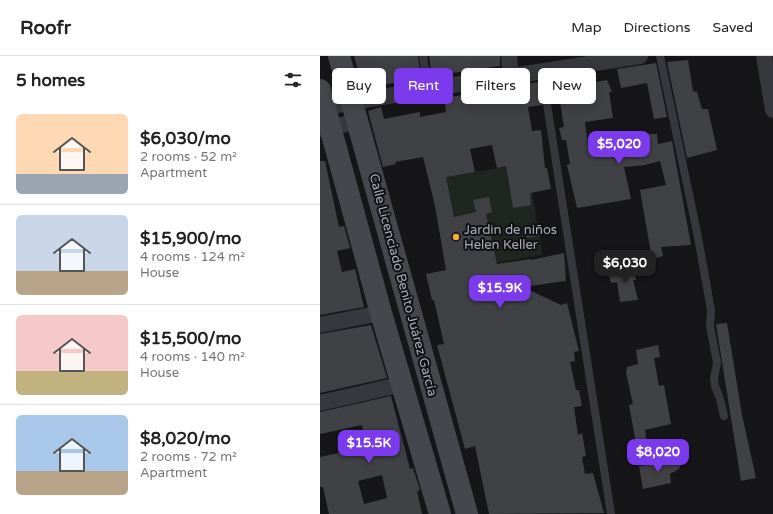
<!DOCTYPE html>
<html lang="en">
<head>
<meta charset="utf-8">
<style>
  body { margin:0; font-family:"Varela Round",sans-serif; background:#f2f2f2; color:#222; height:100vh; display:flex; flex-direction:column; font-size:15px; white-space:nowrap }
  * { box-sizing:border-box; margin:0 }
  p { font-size:13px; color:#767676 }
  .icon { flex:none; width:22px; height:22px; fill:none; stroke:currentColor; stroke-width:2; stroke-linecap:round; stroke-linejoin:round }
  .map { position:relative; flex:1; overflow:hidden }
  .sheet { display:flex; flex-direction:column; background:#fff; width:320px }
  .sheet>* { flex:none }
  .banner { position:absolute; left:12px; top:12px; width:380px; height:36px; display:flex; gap:8px }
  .price { position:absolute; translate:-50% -34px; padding:0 9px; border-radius:8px; background:#7c3aed; color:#fff; font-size:13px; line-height:26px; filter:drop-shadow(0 1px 2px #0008) }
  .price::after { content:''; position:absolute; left:50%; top:24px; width:12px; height:9px; margin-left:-6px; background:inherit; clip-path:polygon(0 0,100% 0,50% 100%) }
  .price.selected { background:#222; color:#fff }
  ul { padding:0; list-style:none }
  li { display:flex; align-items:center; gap:12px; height:100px; padding:0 16px }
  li+li { border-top:1px solid #e0e0e0 }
  li span { display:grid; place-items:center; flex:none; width:112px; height:80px; border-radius:6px; color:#555 }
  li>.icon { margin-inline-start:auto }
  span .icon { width:48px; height:48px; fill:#fffc; stroke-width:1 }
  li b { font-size:17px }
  h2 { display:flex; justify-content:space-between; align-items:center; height:48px; padding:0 16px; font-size:17px }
  .chip { padding:0 14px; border-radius:6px; background:#fff; box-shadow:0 2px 10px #0003; font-size:14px; line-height:36px }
  .chip.selected { background:#7c3aed; color:#fff }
  header { display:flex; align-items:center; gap:24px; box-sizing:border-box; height:56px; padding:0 20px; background:#fff; border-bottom:1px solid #e0e0e0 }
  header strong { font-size:19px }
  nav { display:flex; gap:22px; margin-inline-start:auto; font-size:14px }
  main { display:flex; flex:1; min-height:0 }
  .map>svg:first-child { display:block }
  .green { fill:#1e261f }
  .building { fill:#404145; fill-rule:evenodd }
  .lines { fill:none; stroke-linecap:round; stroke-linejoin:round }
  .lane { stroke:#37383d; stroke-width:8 }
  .street { stroke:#37383d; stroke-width:16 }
  .secondary { stroke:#45474d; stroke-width:22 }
  .poi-dot { fill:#f2b134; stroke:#111113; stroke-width:1.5 }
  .labels { text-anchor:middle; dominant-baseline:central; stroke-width:4; stroke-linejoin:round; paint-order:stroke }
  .poi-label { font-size:13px; fill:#a8adb8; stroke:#111113; text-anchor:start }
  .street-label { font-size:13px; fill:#a8adb8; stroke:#111113 }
</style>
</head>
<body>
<header>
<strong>Roofr</strong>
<nav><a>Map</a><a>Directions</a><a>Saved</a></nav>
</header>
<main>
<section class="sheet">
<h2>5 homes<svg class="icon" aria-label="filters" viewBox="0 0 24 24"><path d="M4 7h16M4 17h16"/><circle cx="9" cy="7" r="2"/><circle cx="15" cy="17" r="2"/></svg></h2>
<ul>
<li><span style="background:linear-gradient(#ffd9b3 75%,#9aa5b1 0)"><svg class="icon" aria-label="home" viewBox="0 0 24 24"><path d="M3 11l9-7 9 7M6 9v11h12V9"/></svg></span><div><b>$6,030/mo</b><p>2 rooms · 52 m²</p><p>Apartment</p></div></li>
<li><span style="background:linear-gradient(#c9d6e8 70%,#b9a48a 0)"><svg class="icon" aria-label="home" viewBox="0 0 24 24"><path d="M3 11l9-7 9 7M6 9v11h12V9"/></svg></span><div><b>$15,900/mo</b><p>4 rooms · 124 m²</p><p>House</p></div></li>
<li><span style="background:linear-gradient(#f6c9c9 70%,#c2b280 0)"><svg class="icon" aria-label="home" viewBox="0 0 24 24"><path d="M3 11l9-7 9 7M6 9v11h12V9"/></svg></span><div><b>$15,500/mo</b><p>4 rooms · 140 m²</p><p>House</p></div></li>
<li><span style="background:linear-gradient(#a9c7e8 70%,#b9a48a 0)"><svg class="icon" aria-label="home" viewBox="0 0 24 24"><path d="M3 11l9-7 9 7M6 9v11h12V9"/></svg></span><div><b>$8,020/mo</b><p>2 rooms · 72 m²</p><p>Apartment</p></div></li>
</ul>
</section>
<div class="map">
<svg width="453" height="458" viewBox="0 0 453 458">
  <rect width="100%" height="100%" fill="#161618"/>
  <path class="green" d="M205 107 187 120 191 138 212 134 217 168 205 171 207 182 220 180 222 199 163 209 173 193 166 158 153 144 157 160 134 161 123 110 138 119Z"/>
  <g class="building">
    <path d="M34 0H98L101 23 43 32Z"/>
    <path d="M109 0H180V10L112 20Z"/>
    <path d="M368 4 373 35 377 36 382 53H388L397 94 367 102 347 6Z"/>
    <path d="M336 7 347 61 334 63 327 27 301 32 297 13Z"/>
    <path d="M258 20 259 29 287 24 292 36H289L293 62 265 66 269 97 312 91 311 84 327 78H337L338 88 352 85 371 189 341 191 343 200 332 203 320 134 346 129 340 105 325 109 304 111 311 143 257 152 247 109 250 108 246 84H242L239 72 244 71 240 46 232 47 229 26Z"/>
    <path d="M218 26 222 49 208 51 212 75 221 74 225 112H227L231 133 210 137 211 149 193 152 186 110 177 112 172 89 150 93 155 116 126 121 134 161 156 156 153 144 169 141 172 156 166 158 177 208 211 203V204L244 197 246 225 203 231 241 249 247 247 259 295 254 296 255 305 250 306 256 334H259L262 350 254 351 258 379 262 377 266 400 262 401 265 418 273 417 284 457 169 458 155 390 145 393 117 289 124 288 114 244H112L106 218 126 214 115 150 103 101 75 106 76 108 63 111 48 55 61 51 64 63 100 56V61L126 56 124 42Z"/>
    <path d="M0 105H5L19 171 24 170 30 192 17 195 22 216 35 213 44 251 0 259Z"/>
    <path d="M217 168 220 180 207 182 205 171Z"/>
    <path d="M314 212 316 224H313L318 244 300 246 297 226 291 227 288 215Z"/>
    <path d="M407 267 422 359 436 422 421 425 396 268Z"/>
    <path d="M51 269 67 322 0 337V278Z"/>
    <path d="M338 289 340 301 334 302 339 330 344 329 351 368 325 374 329 408 320 409 309 349 313 348 306 317 307 311 318 308 316 294Z"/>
    <path d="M71 340 90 413 93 412 100 434 97 435 102 458H9L3 431H0V401L47 391 42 369 0 378V356ZM62 419 67 442 44 448 38 425Z"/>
    <path d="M363 403 359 413 350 418 351 427 323 433 319 410Z"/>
  </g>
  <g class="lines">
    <g class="lane">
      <path d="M103 0 108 33"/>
      <path d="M340 0 377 176 391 254 390 270 397 307 394 322 395 330 400 343 404 360"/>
      <path d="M222 16 291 458"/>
    </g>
    <g class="street">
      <path d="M189 0 191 21"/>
      <path d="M444 0 453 54"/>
      <path d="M5 51 108 33 320 0"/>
      <path d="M0 73 38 66"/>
      <path d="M0 269 61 257"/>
      <path d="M0 347 83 328"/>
    </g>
    <g class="secondary">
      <path d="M19 0 147 458"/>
      <path d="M0 34 61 257 120 458"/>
    </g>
  </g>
  <circle class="poi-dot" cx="136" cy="181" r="4"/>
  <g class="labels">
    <g class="poi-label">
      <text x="144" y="174">Jardin de niños<tspan x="144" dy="15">Helen Keller</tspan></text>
    </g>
    <g class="street-label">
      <text transform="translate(83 229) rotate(75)">Calle Licenciado Benito Juárez García</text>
    </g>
  </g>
</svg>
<b class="price" style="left:299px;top:109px">$5,020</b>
<b class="price selected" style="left:305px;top:228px">$6,030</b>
<b class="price" style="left:180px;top:253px">$15.9K</b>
<b class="price" style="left:49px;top:408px">$15.5K</b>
<b class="price" style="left:338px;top:417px">$8,020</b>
<div class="banner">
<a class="chip">Buy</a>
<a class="chip selected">Rent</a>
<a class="chip">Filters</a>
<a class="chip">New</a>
</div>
</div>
</main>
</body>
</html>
